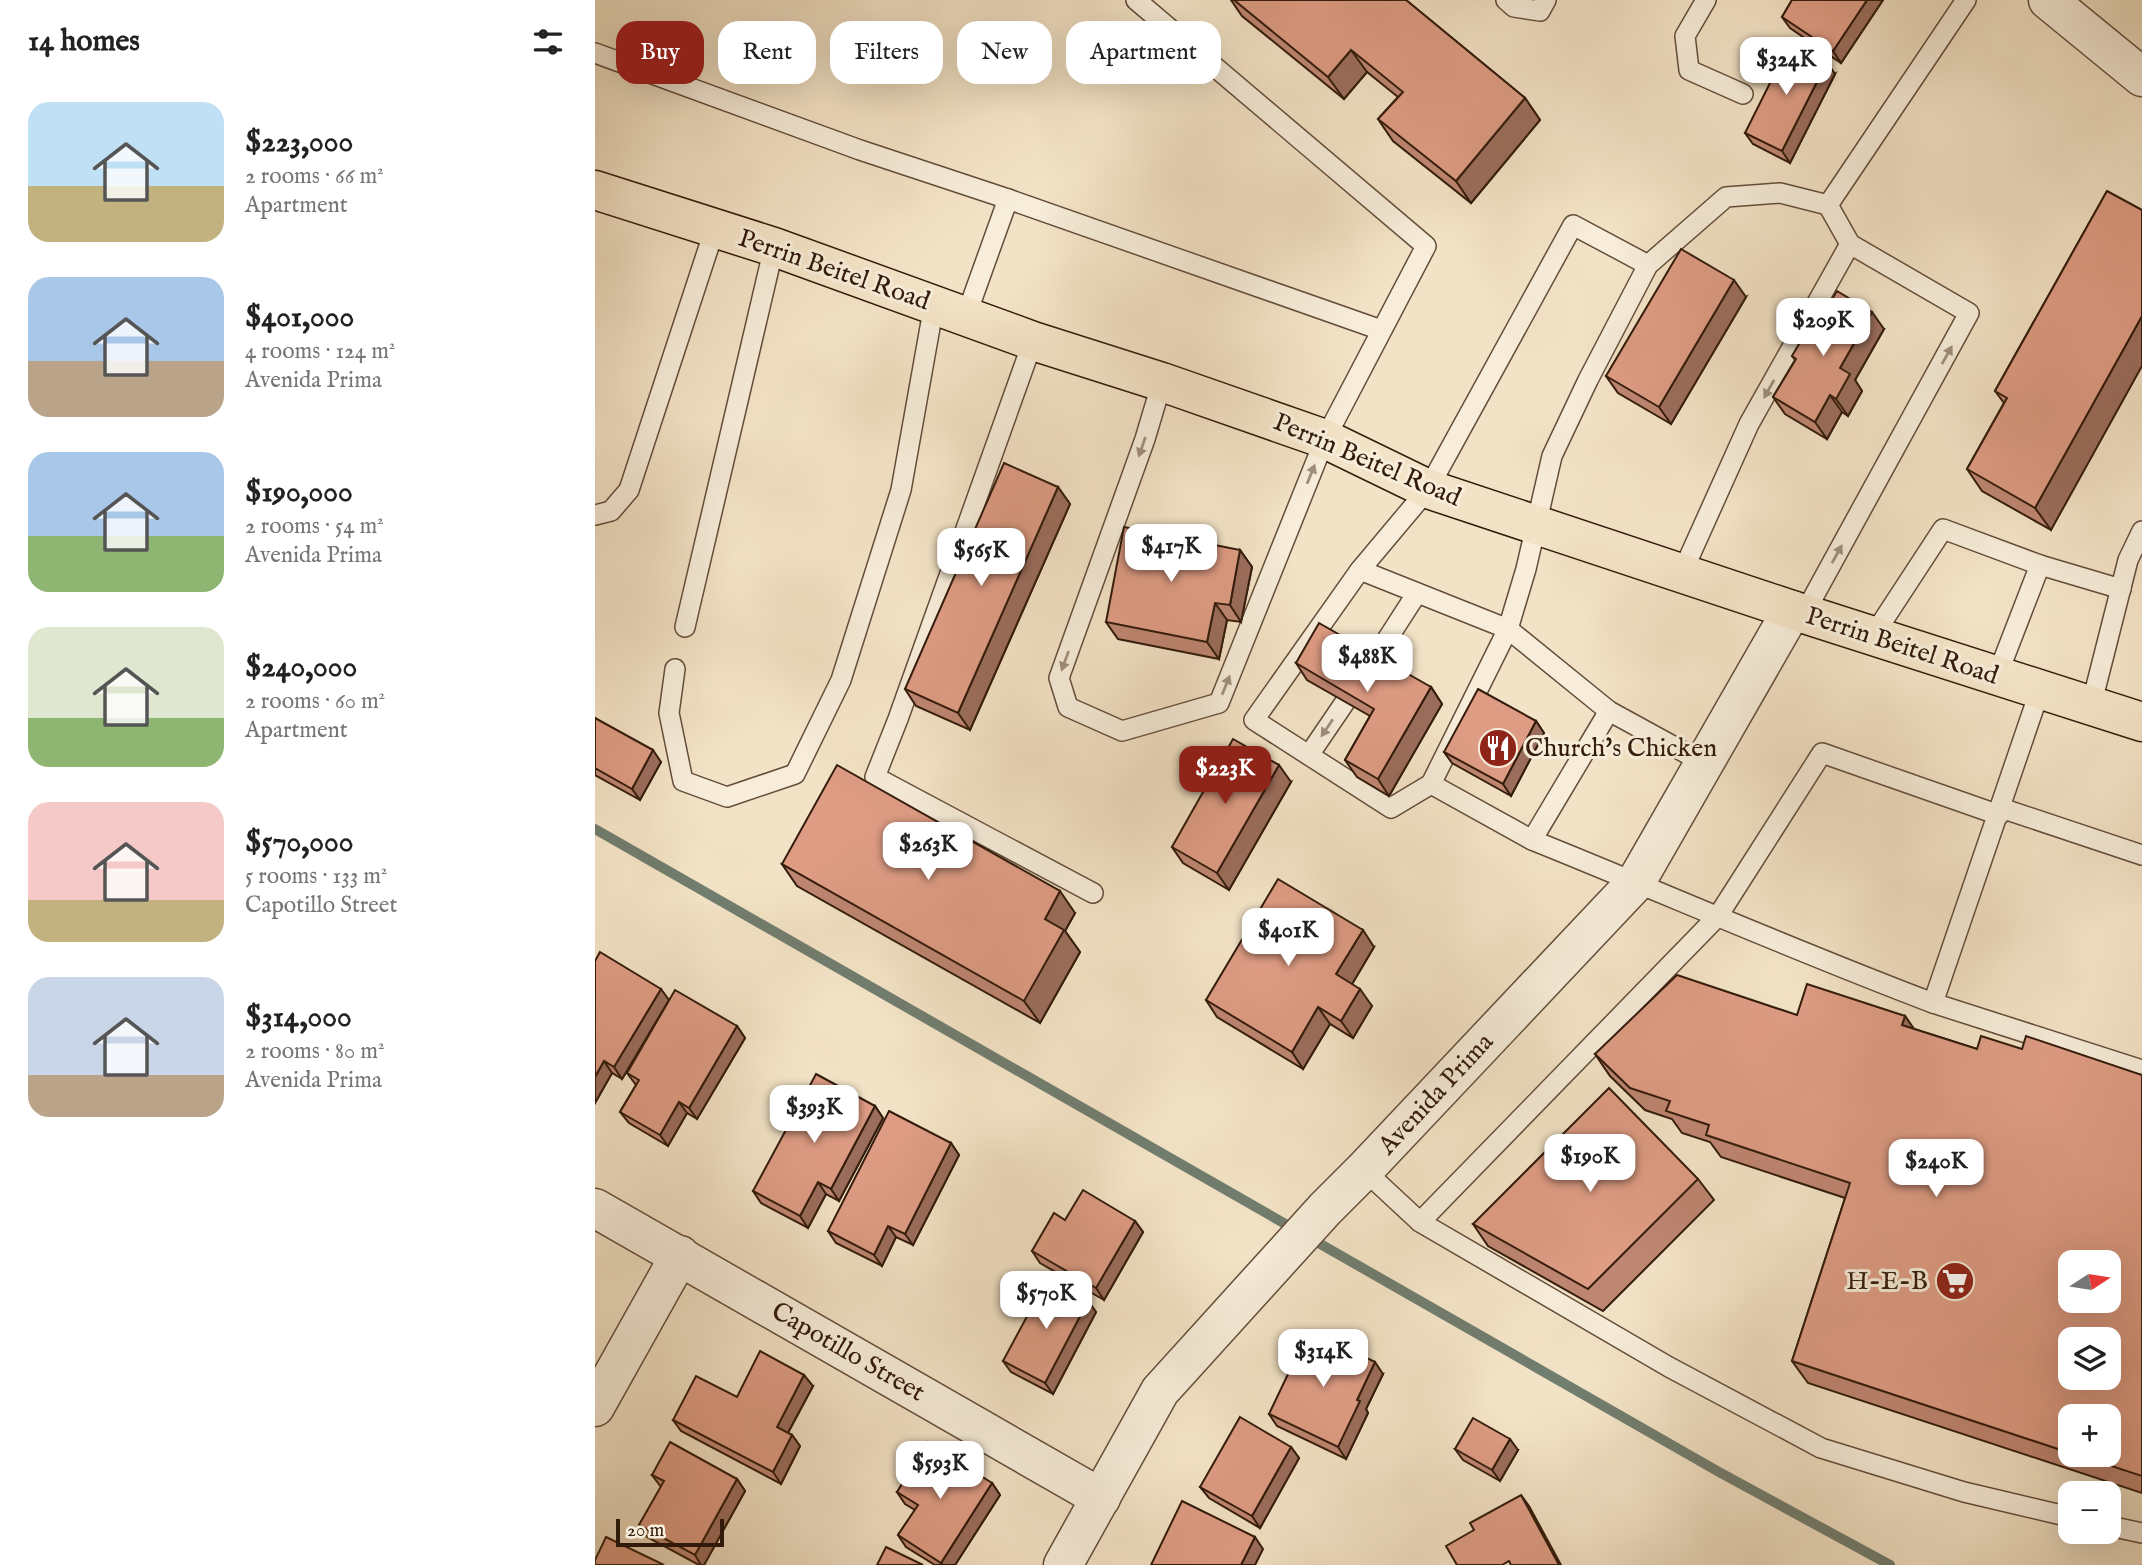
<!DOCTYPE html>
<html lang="en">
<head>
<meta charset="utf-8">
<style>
  body { margin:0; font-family:"IM FELL English",serif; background:#f2f2f2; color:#222; height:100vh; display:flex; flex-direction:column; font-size:26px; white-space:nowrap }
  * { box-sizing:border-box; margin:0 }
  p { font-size:23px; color:#767676 }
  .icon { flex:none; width:38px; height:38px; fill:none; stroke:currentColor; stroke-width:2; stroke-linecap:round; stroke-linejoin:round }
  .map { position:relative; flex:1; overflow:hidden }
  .drawer { display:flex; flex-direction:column; background:#fff; width:595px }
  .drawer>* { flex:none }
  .banner { position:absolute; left:21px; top:21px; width:665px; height:63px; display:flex; gap:14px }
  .needle { width:46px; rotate:78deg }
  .tools { position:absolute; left:1463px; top:1250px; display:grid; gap:14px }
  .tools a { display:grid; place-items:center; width:63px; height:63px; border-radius:14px; background:#fff; box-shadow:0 7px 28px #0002; font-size:35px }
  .scale { position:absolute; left:21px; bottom:18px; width:108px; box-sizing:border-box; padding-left:7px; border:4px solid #331b0b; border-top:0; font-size:19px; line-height:24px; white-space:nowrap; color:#331b0b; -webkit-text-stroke:5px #f7edda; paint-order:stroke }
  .price { position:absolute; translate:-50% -60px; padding:0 16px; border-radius:14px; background:#fff; color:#222; font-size:23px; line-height:46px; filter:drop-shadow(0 2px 4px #0008) }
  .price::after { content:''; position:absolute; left:50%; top:42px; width:21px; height:16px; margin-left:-10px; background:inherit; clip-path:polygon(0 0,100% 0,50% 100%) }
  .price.on { background:#8f2418; color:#fff }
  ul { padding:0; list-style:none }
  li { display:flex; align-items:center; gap:21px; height:175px; padding:0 28px }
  li span { display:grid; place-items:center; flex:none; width:196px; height:140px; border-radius:21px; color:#555 }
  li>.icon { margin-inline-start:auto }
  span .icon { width:84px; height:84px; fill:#fffc; stroke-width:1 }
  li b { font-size:30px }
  h2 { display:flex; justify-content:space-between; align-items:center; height:84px; padding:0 28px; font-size:30px }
  .tag { padding:0 24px; border-radius:21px; background:#fff; box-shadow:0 7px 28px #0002; font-size:24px; line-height:63px }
  .tag.on { background:#8f2418; color:#fff }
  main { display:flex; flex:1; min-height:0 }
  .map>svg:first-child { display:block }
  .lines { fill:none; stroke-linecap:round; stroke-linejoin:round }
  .stream { stroke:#717d6f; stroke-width:10 }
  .lane-casing { stroke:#634d3a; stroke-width:22 }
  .street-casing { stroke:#634d3a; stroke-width:41 }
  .primary-casing { stroke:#331b0b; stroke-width:41 }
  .lane { stroke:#f7edda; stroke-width:19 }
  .street { stroke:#f7edda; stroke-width:38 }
  .primary { stroke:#f3e3c6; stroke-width:38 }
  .wall { fill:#bf8672; stroke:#331b0b; stroke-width:2; fill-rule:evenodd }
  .shaded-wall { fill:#9b6d5c; stroke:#331b0b; stroke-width:2 }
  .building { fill:#de9c84; stroke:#331b0b; stroke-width:2; fill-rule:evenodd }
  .oneway { fill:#9f8e7d }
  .labels { text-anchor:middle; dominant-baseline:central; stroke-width:6; stroke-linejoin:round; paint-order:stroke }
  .street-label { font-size:26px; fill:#331b0b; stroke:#f7edda }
  .poi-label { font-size:26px; fill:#331b0b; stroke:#f7edda; text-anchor:start }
</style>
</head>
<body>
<main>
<section class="drawer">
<h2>14 homes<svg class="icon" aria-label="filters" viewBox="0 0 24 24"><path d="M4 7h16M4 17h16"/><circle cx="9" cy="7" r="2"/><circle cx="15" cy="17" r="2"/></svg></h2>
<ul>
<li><span style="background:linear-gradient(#bfe0f5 60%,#c2b280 0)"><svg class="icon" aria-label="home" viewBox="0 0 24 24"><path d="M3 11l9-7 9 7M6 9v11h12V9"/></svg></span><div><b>$223,000</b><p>2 rooms · 66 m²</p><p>Apartment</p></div></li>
<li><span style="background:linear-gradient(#a9c7e8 60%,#b9a48a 0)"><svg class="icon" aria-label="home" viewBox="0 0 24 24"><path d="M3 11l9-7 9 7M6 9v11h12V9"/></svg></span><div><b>$401,000</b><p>4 rooms · 124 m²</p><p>Avenida Prima</p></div></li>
<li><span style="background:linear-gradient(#a9c7e8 60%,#8fb573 0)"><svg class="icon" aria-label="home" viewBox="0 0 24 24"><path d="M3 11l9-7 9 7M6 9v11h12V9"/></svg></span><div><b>$190,000</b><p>2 rooms · 54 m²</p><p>Avenida Prima</p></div></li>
<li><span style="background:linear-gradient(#dfe7d0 65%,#8fb573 0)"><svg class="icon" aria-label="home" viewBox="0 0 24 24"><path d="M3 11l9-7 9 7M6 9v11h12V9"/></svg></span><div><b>$240,000</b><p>2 rooms · 60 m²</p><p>Apartment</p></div></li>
<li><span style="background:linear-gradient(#f6c9c9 70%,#c2b280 0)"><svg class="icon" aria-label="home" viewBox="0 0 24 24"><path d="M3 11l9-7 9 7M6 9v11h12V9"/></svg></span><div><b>$570,000</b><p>5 rooms · 133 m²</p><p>Capotillo Street</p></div></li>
<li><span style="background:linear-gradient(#c9d6e8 70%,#b9a48a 0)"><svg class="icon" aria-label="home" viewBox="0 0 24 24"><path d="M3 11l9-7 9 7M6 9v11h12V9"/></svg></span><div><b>$314,000</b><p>2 rooms · 80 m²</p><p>Avenida Prima</p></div></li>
</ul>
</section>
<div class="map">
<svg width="1547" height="1565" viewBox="0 0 1547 1565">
  <rect width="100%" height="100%" fill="#f3e3c6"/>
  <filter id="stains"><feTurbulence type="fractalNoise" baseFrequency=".00286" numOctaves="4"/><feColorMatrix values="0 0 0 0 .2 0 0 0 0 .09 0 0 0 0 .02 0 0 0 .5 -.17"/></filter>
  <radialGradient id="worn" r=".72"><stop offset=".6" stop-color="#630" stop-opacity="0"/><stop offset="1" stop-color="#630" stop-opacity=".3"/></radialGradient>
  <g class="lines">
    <path class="stream" d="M0 829 1124 1472 1295 1565"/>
    <g class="lane-casing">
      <g id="lane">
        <path d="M541 0 831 246 730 439 624 703 527 731 473 707 464 678 550 439 567 382"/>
        <path d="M911 0 919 7 945 11 951 0"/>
        <path d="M1111 0 1090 36 1094 70 1148 94"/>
        <path d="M0 53 265 150 413 199"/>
        <path d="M371 316 413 199 786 330"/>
        <path d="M438 341 303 719 280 777 498 893"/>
        <path d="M0 515 16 511 34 490 120 228"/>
        <path d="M1445 565 1526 589"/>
        <path d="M765 570 913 629 836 784"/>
        <path d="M1087 573 1154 424 1255 244"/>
        <path d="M1209 614 1374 313 1255 244 1233 205"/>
        <path d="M90 627 179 247"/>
        <path d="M1278 636 1348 529 1445 565 1402 676"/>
        <path d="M777 663 822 593"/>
        <path d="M80 669 74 713 88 781 132 797 200 774 246 680 306 490 339 305"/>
        <path d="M1445 690 1338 1003 1547 1070"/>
        <path d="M1496 706 1533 560 1547 531"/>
        <path d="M1014 711 937 840 836 784 796 808 659 720 765 570 833 489 978 225 1053 265"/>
        <path d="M714 755 750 702"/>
        <path d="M1109 763 1014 711 913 629 931 569 957 456 993 380 1053 265 1131 197 1185 193 1233 205 1371 0"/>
        <path d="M1406 808 1547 855"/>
        <path d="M937 840C1071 894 1203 952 1338 1003"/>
        <path d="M769 1170 825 1222 1123 916 1227 753 1404 815"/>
        <path d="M825 1222 1074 1367 1226 1448 1369 1492 1475 1517"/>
        <path d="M1514 1526 1547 1533"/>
      </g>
    </g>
    <g class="street-casing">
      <g id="street">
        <path d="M1453 0 1547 77"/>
        <path d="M0 1208 506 1498"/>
        <path d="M0 1407 85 1255"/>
        <path d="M468 1565 565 1391 730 1209 769 1170 1041 882 1197 610"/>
      </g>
    </g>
    <g class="primary-casing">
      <path id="primary" d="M0 190 179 247 438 341 567 382 730 439 833 489 1197 610 1547 722"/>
    </g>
    <use href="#lane" class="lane"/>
    <use href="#street" class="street"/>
    <use href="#primary" class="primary"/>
  </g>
  <g class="wall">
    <path d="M636 0H811L930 98 945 120 876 203 798 141 783 119 803 97 772 72 749 99 647 16Z"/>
    <path d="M1197 0H1288L1246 63 1195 28 1187 17Z"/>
    <path d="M1240 74 1195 163 1158 144 1150 133Z"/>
    <path d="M1512 191 1456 530 1387 491 1372 469 1409 403 1400 391Z"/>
    <path d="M1151 297 1076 424 1023 393 1011 376Z"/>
    <path d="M1220 328 1289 329 1260 380 1267 391 1253 416 1247 412 1232 439 1190 414 1178 397 1200 360 1197 356Z"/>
    <path d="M463 487 475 504 375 730 321 706 310 689Z"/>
    <path d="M645 550 657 567 646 622 632 620 624 659 523 639 511 622Z"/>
    <path d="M701 663 836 687 847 704 794 796 762 777 750 760 775 716 712 680Z"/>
    <path d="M0 718 66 762 45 800 0 775Z"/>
    <path d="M941 721 949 733 916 796 857 763 849 752Z"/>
    <path d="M696 782 634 890 588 863 577 847Z"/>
    <path d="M187 864 480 913 470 931 485 952 445 1023 202 886Z"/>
    <path d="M779 947 757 984 777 1006 758 1038 735 1024 708 1069 622 1017 611 1000Z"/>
    <path d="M0 961 74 1000 27 1079 17 1073 0 1103Z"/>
    <path d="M1202 1015 1310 1016 1319 1029 1382 1049H1427L1547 1075V1493L1213 1383 1197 1361 1250 1198 1126 1157 1115 1142 1087 1133 1077 1119 1050 1110 1015 1076 1000 1054ZM1475 1416 1514 1454H1475Z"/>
    <path d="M142 1026 150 1038 102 1119 92 1113 73 1146 34 1123 25 1112 41 1085 32 1073Z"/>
    <path d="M280 1106 288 1118 244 1201 231 1194 213 1228 166 1203 158 1191Z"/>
    <path d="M356 1143 364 1155 318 1245 301 1237 287 1266 241 1243 233 1231Z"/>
    <path d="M1103 1179 1119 1200 1008 1311 893 1246 878 1224Z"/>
    <path d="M470 1220 540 1221 548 1232 509 1300 445 1263 437 1251Z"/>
    <path d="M493 1301 501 1312 458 1394 416 1372 408 1361Z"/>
    <path d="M788 1374 771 1409 773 1413 751 1459 682 1426 674 1414Z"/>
    <path d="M218 1386 193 1433 197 1435 205 1446 186 1484 86 1431 78 1420 142 1397Z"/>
    <path d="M696 1447 704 1458 665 1528 614 1498 605 1487Z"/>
    <path d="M860 1449 923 1450 905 1481 868 1460Z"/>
    <path d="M57 1475 142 1479 150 1491 109 1565H104L52 1537 44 1525 66 1487Z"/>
    <path d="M397 1483 405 1495 360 1565H340L311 1547 303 1535 320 1510 310 1504 302 1492Z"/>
  </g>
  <g class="shaded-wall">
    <path d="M1272 0H1288L1246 63 1238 51Z"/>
    <path d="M756 50 772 72 749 99 733 77Z"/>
    <path d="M1232 62 1240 74 1195 163 1187 151Z"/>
    <path d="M930 98 945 120 876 203 861 181Z"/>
    <path d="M1139 280 1151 297 1076 424 1064 407Z"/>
    <path d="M1277 312 1289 329 1260 380 1267 391 1253 416 1241 399 1245 368Z"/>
    <path d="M1547 316V366L1456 530 1440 508Z"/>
    <path d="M1235 395 1247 412 1232 439 1220 422Z"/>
    <path d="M463 487 475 504 375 730 363 713Z"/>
    <path d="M645 550 657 567 646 622 635 605Z"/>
    <path d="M620 603 632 620 624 659 612 642Z"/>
    <path d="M836 687 847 704 794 796 783 779Z"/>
    <path d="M941 721 949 733 916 796 908 784Z"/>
    <path d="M58 750 66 762 45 800 37 789Z"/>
    <path d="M684 765 696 782 634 890 622 873Z"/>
    <path d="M465 891 480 913 470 931 485 952 445 1023 429 1001 450 919Z"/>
    <path d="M768 930 779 947 753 991 741 974Z"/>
    <path d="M66 989 74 1000 27 1079 19 1067Z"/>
    <path d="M765 989 777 1006 758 1038 746 1021Z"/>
    <path d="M723 1007 735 1024 708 1069 697 1052Z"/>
    <path d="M1310 1016 1325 1038 1307 1025Z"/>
    <path d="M142 1026 150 1038 102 1119 94 1108Z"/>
    <path d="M9 1061 17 1073 0 1103V1077Z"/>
    <path d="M84 1102 92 1113 73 1146 65 1135Z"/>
    <path d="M280 1106 288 1118 244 1201 236 1189Z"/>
    <path d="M356 1143 364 1155 318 1245 310 1234Z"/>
    <path d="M223 1182 231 1194 213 1228 205 1216Z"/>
    <path d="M540 1221 548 1232 509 1300 501 1288Z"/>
    <path d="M293 1226 301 1237 287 1266 279 1255Z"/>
    <path d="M493 1301 501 1312 458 1394 450 1383Z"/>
    <path d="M780 1362 788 1374 771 1409 773 1413 751 1459 743 1447 762 1400Z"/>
    <path d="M209 1375 218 1386 190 1438 182 1427Z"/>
    <path d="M197 1435 205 1446 186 1484 178 1472Z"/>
    <path d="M915 1439 923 1450 905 1481 897 1470Z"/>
    <path d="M696 1447 704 1458 665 1528 657 1516Z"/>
    <path d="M142 1479 150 1491 109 1565H106L100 1555Z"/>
    <path d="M397 1483 405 1495 360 1565H348L346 1563Z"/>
    <path d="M926 1495 934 1506 966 1565H964Z"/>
    <path d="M660 1537 668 1549 660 1565H646Z"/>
  </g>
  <g class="building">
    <path d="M639 0H811L930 98 861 181 783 119 808 92 756 50 733 77Z"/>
    <path d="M1197 0H1272L1238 51 1187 17Z"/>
    <path d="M1195 43 1232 62 1187 151 1150 133Z"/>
    <path d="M1512 191 1547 210V316L1440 508 1372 469 1412 398 1400 391Z"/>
    <path d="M1086 249 1139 280 1064 407 1011 376Z"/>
    <path d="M1242 291 1277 312 1245 368 1255 374 1241 399 1235 395 1220 422 1178 397 1201 359 1197 356 1215 325 1220 328Z"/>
    <path d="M409 463 463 487 363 713 310 689Z"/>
    <path d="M529 527 645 550 635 605 620 603 612 642 511 622Z"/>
    <path d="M724 623 836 687 783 779 750 760 779 709 701 663Z"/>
    <path d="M883 689 941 721 908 784 849 752Z"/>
    <path d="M0 718 58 750 37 789 0 768Z"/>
    <path d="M638 739 684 765 622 873 577 847Z"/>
    <path d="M242 765 465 891 450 919 469 930 429 1001 187 864Z"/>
    <path d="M683 879 768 930 741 974 765 989 746 1021 723 1007 697 1052 611 1000Z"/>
    <path d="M5 952 66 989 19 1067 9 1061 0 1077V961Z"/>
    <path d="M1082 975 1202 1015 1212 984 1310 1016 1307 1025 1382 1049 1386 1036 1427 1049 1431 1036 1547 1075V1476L1480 1454H1514V1416H1475V1453L1197 1361 1255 1183 1111 1135 1114 1125 1071 1111 1075 1101 1035 1088 1000 1054ZM1475 1262H1514V1300H1475ZM1475 1339H1514V1377H1475Z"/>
    <path d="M80 990 142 1026 94 1108 84 1102 65 1135 25 1112 44 1080 32 1073Z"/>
    <path d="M221 1074 280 1106 236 1189 223 1182 205 1216 158 1191Z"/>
    <path d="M1014 1088 1103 1179 993 1289 878 1224Z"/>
    <path d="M294 1111 356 1143 310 1234 293 1226 279 1255 233 1231Z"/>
    <path d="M488 1190 540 1221 501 1288 437 1251 459 1213 470 1220Z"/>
    <path d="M452 1279 493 1301 450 1383 408 1361Z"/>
    <path d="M714 1330 780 1362 762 1400 765 1401 743 1447 674 1414Z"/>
    <path d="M165 1351 209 1375 182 1427 197 1435 178 1472 78 1420 101 1376 142 1397Z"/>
    <path d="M645 1417 696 1447 657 1516 605 1487Z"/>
    <path d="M878 1418 915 1439 897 1470 860 1449Z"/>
    <path d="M75 1442 142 1479 100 1555 44 1525 69 1481 57 1475Z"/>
    <path d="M333 1442 397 1483 346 1563 303 1535 323 1505 302 1492Z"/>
    <path d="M926 1495 964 1565H916L914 1561 907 1565H862L851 1546 879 1530 875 1523Z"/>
    <path d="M587 1501 660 1537 646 1565H556Z"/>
    <path d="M11 1537 69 1565H0V1560Z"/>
    <path d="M291 1547 328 1565H282Z"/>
  </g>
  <defs><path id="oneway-solid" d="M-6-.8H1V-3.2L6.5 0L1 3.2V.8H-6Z" transform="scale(1.75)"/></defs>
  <g class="oneway">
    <use href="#oneway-solid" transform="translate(1352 355) rotate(-61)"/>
    <use href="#oneway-solid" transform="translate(1174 389) rotate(119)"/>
    <use href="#oneway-solid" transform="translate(547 447) rotate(109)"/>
    <use href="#oneway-solid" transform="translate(716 474) rotate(-68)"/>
    <use href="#oneway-solid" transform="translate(1242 554) rotate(-61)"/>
    <use href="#oneway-solid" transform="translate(470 661) rotate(110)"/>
    <use href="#oneway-solid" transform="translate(631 685) rotate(-68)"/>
    <use href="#oneway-solid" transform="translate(732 728) rotate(124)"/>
  </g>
  <defs>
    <g id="restaurant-disc" transform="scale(2.0125)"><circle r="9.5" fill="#8f2418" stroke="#f7edda"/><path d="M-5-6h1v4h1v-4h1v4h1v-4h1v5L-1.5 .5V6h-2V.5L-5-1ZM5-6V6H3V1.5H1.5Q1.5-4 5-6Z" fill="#fff"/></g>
    <g id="supermarket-disc" transform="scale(2.0125)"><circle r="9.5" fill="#8f2418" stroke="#f7edda"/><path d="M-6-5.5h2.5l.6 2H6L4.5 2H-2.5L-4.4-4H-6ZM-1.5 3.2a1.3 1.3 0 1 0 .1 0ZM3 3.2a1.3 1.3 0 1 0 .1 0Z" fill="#fff"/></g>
  </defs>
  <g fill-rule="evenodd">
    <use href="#restaurant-disc" x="903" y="748"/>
    <use href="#supermarket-disc" x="1360" y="1281"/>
  </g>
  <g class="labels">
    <g class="street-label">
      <text transform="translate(239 270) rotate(19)">Perrin Beitel Road</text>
      <text transform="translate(772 460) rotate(23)">Perrin Beitel Road</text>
      <text transform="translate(1307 646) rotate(18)">Perrin Beitel Road</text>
      <text transform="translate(841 1094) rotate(-47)">Avenida Prima</text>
      <text transform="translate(253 1352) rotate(30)">Capotillo Street</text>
    </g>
    <g class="poi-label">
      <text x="930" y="748">Church's Chicken</text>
      <text x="1333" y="1281" text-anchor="end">H-E-B</text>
    </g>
  </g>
  <rect width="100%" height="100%" filter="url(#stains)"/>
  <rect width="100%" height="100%" fill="url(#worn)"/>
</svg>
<div class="tools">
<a><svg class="needle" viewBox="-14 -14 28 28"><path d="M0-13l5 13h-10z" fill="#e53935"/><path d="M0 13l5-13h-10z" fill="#767676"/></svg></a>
<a><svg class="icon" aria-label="layers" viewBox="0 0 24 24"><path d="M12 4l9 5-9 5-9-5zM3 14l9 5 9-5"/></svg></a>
<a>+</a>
<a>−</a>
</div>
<div class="scale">20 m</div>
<b class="price" style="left:1191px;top:97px">$324K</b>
<b class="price" style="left:1228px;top:358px">$209K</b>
<b class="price" style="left:576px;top:584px">$417K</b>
<b class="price" style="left:386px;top:588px">$565K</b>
<b class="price" style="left:772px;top:694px">$488K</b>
<b class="price on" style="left:630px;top:806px">$223K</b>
<b class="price" style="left:333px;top:882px">$263K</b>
<b class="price" style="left:693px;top:968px">$401K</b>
<b class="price" style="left:219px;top:1145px">$393K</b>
<b class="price" style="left:995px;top:1194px">$190K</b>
<b class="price" style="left:1341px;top:1199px">$240K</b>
<b class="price" style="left:451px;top:1331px">$570K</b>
<b class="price" style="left:728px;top:1389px">$314K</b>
<b class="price" style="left:345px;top:1501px">$593K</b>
<div class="banner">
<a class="tag on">Buy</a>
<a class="tag">Rent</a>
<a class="tag">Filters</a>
<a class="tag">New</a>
<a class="tag">Apartment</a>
</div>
</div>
</main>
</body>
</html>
